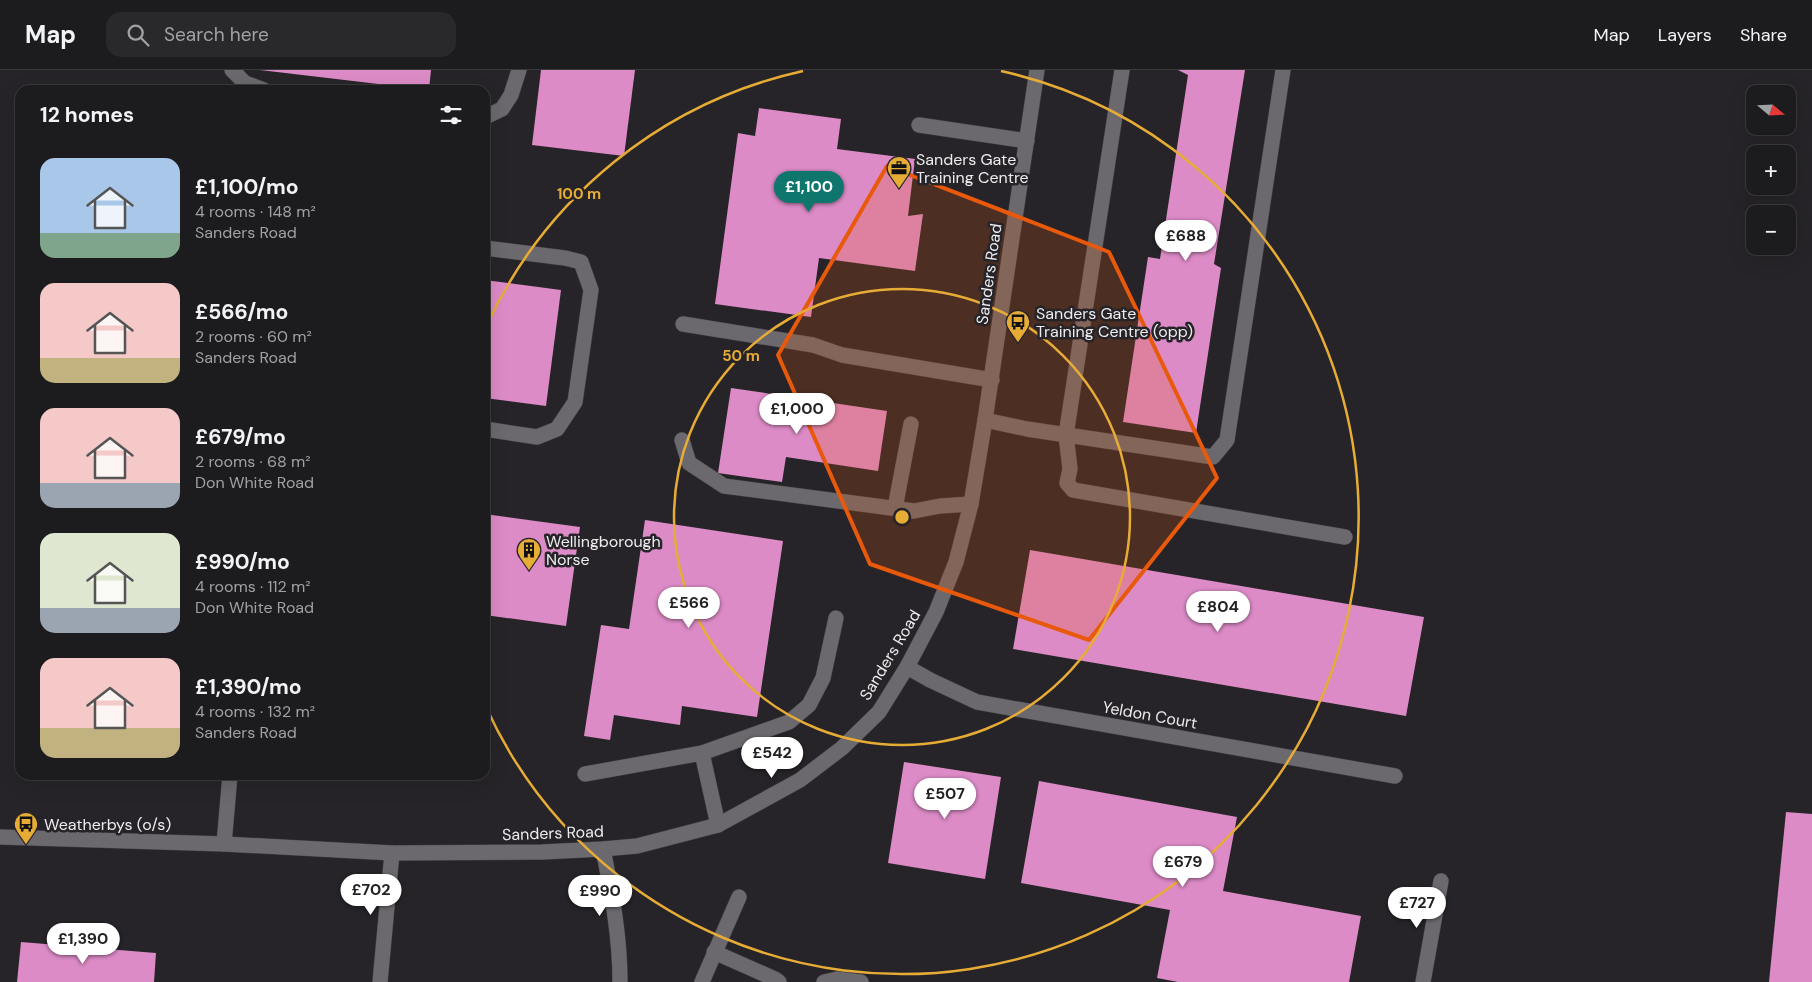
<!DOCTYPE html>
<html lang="en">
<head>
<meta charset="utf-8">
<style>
  body { margin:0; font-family:"DM Sans",sans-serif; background:#29282b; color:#f1f3f6; height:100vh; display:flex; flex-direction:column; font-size:19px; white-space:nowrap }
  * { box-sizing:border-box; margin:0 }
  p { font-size:16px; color:#a0a1a4 }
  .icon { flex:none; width:28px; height:28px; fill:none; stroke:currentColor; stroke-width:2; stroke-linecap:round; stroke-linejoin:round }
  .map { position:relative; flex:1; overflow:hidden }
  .drawer { position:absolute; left:15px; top:15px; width:475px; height:695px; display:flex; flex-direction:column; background:#1c1b1e; border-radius:15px; box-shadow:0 5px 20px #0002,0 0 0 1px #3a393c }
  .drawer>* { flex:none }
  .needle { width:32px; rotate:109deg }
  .fabs { position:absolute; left:1746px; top:15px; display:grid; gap:10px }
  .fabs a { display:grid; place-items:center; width:50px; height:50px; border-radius:10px; background:#1c1b1e; box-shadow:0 5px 20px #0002,0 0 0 1px #3a393c; font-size:25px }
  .price { position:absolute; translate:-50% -42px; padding:0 11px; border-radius:18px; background:#fff; color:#222; font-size:16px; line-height:32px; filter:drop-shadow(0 1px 2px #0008) }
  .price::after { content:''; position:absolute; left:50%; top:30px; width:15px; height:11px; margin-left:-8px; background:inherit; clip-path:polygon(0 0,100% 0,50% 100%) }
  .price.active { background:#0f766e; color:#fff }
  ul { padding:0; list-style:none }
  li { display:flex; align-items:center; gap:15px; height:125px; padding:0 25px }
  li span { display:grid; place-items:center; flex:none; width:140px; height:100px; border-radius:15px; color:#555 }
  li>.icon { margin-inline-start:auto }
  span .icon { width:60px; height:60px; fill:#fffc; stroke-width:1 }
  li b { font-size:21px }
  h2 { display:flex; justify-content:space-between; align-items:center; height:60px; padding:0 25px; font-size:21px }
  header { display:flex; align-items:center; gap:30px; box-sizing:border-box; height:70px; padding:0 25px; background:#1c1b1e; border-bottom:1px solid #3a393c }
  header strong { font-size:24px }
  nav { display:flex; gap:28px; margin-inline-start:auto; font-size:18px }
  .search { width:350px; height:45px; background:#29282b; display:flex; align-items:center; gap:12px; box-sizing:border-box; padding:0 18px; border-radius:15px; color:#a0a1a4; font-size:19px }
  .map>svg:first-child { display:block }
  .building { fill:#dc8bc6 }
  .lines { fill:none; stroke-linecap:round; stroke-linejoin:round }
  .lane-casing { stroke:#444246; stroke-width:16 }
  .street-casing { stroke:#444246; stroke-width:16 }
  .lane { stroke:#6b696d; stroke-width:15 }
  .street { stroke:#6b696d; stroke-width:15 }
  .marked { fill:#e8590c; fill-opacity:0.2; stroke:#e8590c; stroke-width:4; stroke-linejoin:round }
  .ring { fill:none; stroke:#e7ac36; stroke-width:2.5 }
  .labels { text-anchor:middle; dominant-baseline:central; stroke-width:5; stroke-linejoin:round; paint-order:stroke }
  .poi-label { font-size:16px; fill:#ecebed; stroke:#262428; text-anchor:start }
  .street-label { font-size:16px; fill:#ecebed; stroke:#262428 }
  .centre { fill:#e7ac36; stroke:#262428; stroke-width:2.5 }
  .ring-label { font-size:15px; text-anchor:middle; font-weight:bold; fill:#e7ac36; stroke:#262428; stroke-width:5; stroke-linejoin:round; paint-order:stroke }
</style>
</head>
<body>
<header>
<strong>Map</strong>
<div class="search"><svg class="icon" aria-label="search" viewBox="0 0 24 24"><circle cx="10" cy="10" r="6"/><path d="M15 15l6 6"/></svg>Search here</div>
<nav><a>Map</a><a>Layers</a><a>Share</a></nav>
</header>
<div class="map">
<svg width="1812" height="912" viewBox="0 0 1812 912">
  <rect width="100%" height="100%" fill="#262428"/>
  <g class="building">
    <path d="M260 0H431L429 20Z"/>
    <path d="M541 0H635L624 86 532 75Z"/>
    <path d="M1178 0H1245L1214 194 1221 198 1196 363 1123 352 1148 187 1160 189 1188 5Z"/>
    <path d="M759 38 841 49 837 79 915 89 908 146 923 144 915 201 819 188 811 247 715 234 738 63 755 66Z"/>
    <path d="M485 210 561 220 546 336 485 328Z"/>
    <path d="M731 318 887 341 878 401 786 387 782 412 718 403Z"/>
    <path d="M485 444 580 457 566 556 485 545Z"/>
    <path d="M645 450 783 471 757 647 682 636 680 655 614 645 610 670 584 666 601 555 629 559Z"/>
    <path d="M1030 480 1424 547 1406 646 1013 579Z"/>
    <path d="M904 692 1001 707 985 809 888 793Z"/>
    <path d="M1039 711 1237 747 1223 821 1361 846 1349 912H1178L1157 908 1170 840 1021 813Z"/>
    <path d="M1786 742 1812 744V912H1769Z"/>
    <path d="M21 872 156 883 154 912H17Z"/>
  </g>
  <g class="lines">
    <g class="lane-casing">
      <g id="lane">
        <path d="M232 0 245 13 264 20"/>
        <path d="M1122 0 1066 365 1070 399 1067 413 1073 420 1345 467"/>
        <path d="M485 47 502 39 511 25 519 0"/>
        <path d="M919 55 1027 71"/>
        <path d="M485 178 565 188 581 192 591 220 575 332 557 359 537 367 485 359"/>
        <path d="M683 254 813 275 842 285 992 310"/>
        <path d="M985 350 1027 359 1213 387 1227 370 1283 0"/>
        <path d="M682 370 689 393 724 416 914 441 940 436 971 434"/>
        <path d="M895 438 911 354"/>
        <path d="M907 597 930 610 977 632 1395 706"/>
        <path d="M702 683 718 755"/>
        <path d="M585 704 702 683 789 652 809 635 823 608 836 548"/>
        <path d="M714 882 775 909 779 912"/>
        <path d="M702 912 739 827"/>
        <path d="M824 912 837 909 861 912"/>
      </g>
    </g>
    <g class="street-casing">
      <g id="street">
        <path d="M0 767 224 774 392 783 542 782 603 779 637 776 718 755 800 710 842 678 879 642 907 597 936 542 956 492 971 434 985 350 1037 0"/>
        <path d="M224 774 230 705"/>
        <path d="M603 779C612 824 620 867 620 912"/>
        <path d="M380 912 392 783"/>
        <path d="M1423 912 1441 811"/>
      </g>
    </g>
    <use href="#lane" class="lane"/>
    <use href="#street" class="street"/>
  </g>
  <path class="marked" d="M887 96 1109 182 1217 408 1089 570 870 494 778 285Z"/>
  <g class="ring">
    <circle cx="902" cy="447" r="228"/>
    <path d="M486 257A457 457 0 0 1 803 1M1001 1A457 457 0 1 1 486 637"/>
  </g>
  <defs>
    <g id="office-pin" transform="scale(1.25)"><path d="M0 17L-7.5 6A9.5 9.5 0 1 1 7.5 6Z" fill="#e7ac36" stroke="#262428"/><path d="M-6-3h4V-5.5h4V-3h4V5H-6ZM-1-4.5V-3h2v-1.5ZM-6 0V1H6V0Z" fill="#111"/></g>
    <g id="bus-pin" transform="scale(1.25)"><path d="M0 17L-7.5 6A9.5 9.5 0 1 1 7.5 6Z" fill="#e7ac36" stroke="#262428"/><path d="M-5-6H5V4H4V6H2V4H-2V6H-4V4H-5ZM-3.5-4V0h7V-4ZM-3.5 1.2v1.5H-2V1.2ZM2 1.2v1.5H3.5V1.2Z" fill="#111"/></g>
    <g id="building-pin" transform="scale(1.25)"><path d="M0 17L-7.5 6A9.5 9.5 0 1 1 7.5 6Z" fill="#e7ac36" stroke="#262428"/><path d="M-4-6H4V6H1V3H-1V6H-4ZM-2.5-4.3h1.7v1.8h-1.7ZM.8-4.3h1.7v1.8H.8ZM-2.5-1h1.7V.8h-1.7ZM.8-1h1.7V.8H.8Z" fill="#111"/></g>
  </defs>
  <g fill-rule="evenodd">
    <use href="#office-pin" x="899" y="98"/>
    <use href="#bus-pin" x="1018" y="252"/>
    <use href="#building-pin" x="529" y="480"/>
    <use href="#bus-pin" x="26" y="754"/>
  </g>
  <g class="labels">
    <g class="poi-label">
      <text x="916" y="89">Sanders Gate<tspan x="916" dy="18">Training Centre</tspan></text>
      <text x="1036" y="243">Sanders Gate<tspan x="1036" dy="18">Training Centre (opp)</tspan></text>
      <text x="546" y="471">Wellingborough<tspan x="546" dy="18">Norse</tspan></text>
      <text x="44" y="754">Weatherbys (o/s)</text>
    </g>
    <g class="street-label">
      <text transform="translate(989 204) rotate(-82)">Sanders Road</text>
      <text transform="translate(890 585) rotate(-59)">Sanders Road</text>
      <text transform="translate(1150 645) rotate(10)">Yeldon Court</text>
      <text transform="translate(553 763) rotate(-2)">Sanders Road</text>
    </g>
  </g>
  <circle cx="902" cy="447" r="8" class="centre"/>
  <g class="ring-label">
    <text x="579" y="129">100 m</text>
    <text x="741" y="291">50 m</text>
  </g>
</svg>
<div class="fabs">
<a><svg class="needle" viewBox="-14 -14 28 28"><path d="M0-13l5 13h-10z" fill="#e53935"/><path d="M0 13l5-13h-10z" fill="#a0a1a4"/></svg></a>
<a>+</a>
<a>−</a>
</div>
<b class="price active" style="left:809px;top:143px">£1,100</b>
<b class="price" style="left:1186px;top:192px">£688</b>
<b class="price" style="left:797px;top:365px">£1,000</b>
<b class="price" style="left:689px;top:559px">£566</b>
<b class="price" style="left:1218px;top:563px">£804</b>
<b class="price" style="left:772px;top:709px">£542</b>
<b class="price" style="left:945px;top:750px">£507</b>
<b class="price" style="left:1183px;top:818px">£679</b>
<b class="price" style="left:371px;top:846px">£702</b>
<b class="price" style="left:600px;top:847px">£990</b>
<b class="price" style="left:1417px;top:859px">£727</b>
<b class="price" style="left:83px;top:895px">£1,390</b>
<section class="drawer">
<h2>12 homes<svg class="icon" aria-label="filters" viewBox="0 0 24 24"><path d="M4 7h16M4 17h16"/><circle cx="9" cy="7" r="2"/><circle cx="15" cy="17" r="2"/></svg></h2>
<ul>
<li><span style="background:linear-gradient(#a9c7e8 75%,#7fa58c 0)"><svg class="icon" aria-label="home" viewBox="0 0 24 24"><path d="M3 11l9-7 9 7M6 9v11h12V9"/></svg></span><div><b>£1,100/mo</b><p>4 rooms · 148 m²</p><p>Sanders Road</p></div></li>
<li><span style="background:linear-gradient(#f6c9c9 75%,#c2b280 0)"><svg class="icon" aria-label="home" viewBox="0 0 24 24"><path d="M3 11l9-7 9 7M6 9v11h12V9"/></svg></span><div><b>£566/mo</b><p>2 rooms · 60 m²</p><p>Sanders Road</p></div></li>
<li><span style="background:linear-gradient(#f6c9c9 75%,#9aa5b1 0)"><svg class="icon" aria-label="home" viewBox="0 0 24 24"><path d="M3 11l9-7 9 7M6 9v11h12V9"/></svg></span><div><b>£679/mo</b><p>2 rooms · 68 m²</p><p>Don White Road</p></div></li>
<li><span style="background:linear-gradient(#dfe7d0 75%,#9aa5b1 0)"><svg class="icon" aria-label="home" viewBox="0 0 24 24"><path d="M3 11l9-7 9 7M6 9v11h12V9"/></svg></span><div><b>£990/mo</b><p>4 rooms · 112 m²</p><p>Don White Road</p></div></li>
<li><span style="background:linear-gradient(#f6c9c9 70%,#c2b280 0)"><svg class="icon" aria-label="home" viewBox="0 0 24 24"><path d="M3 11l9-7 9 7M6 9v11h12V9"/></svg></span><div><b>£1,390/mo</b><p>4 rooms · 132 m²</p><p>Sanders Road</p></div></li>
</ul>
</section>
</div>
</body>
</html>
